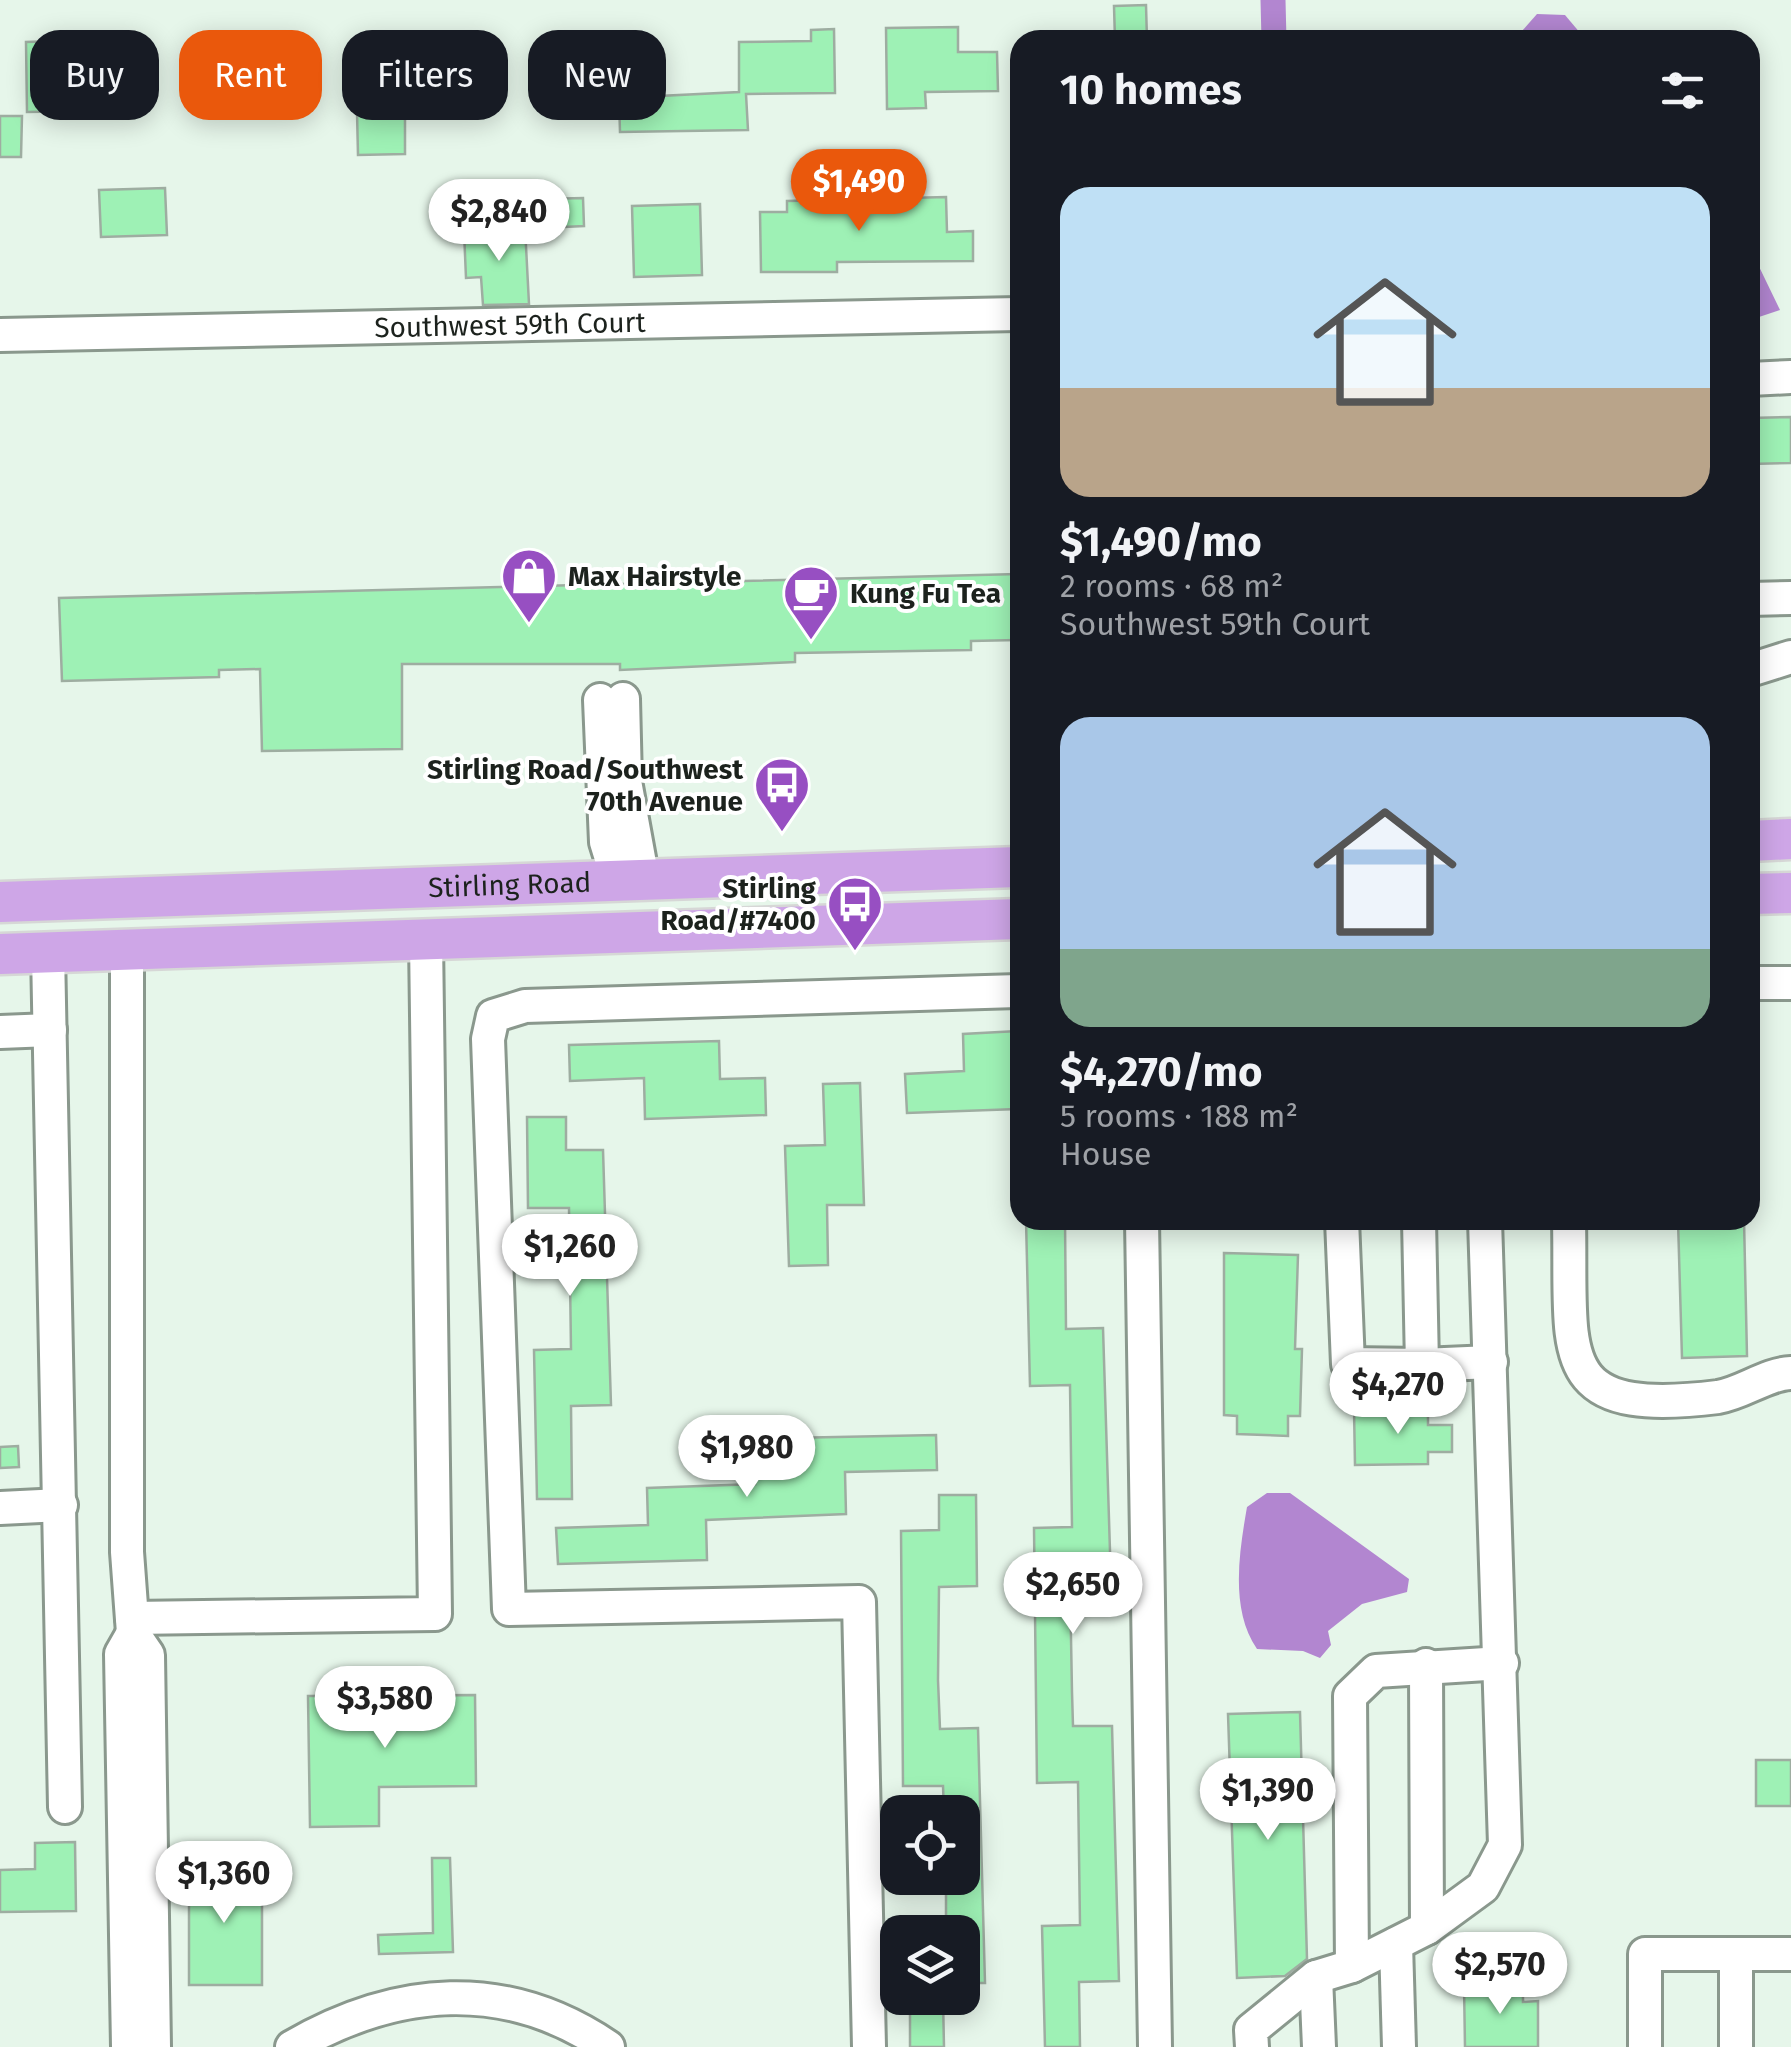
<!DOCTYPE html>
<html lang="en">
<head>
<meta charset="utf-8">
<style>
  body { margin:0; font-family:"Fira Sans",sans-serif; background:#20242c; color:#f1f3f6; height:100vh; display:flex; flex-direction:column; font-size:38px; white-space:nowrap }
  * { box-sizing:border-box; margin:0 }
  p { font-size:32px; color:#9ea1a6 }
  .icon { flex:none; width:55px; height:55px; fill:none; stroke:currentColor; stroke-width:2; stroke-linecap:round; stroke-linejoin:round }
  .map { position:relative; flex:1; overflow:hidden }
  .drawer { position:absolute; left:1010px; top:30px; width:750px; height:1200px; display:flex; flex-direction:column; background:#171b24; border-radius:30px; box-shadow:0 5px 25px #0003 }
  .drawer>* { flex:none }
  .guide { position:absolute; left:30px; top:30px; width:830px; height:90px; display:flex; gap:20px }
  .controls { position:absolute; left:880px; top:1795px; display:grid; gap:20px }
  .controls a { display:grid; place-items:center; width:100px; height:100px; border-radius:20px; background:#171b24; box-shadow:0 5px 25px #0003; font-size:50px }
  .price { position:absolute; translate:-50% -85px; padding:0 22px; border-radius:35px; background:#fff; color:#222; font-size:32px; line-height:65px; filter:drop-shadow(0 2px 5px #0008) }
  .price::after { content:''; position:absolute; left:50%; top:60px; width:30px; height:22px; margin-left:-15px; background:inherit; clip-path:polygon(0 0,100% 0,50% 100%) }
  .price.selected { background:#ea580c; color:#fff }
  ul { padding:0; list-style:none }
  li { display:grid; align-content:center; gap:20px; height:530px; padding:0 50px }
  li span { display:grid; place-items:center; height:310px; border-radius:30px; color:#555 }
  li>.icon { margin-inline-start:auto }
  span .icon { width:180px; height:180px; fill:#fffc; stroke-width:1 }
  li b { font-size:42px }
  h2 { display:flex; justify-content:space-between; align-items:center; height:120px; padding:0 50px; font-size:42px }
  .tag { padding:0 35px; border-radius:30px; background:#171b24; box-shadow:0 5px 25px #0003; font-size:35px; line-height:90px }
  .tag.selected { background:#ea580c; color:#fff }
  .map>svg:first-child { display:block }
  .water { fill:#b286d0 }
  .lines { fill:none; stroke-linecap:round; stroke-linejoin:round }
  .canal { stroke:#b286d0; stroke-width:25 }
  .building { fill:#9ef1b5; stroke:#9eada1; stroke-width:2.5 }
  .minor-casing { stroke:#8a988d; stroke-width:38 }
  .major-casing { stroke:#d6d7d6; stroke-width:45 }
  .minor { stroke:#fff; stroke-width:32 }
  .major { stroke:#cea6e7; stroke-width:40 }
  .labels { text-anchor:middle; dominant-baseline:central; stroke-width:8; stroke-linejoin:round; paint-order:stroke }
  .street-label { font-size:28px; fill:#1c221d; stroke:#fff }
  .poi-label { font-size:28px; font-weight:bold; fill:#1c221d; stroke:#fff; text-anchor:start }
</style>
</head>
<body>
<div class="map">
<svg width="1791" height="2047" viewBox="0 0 1791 2047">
  <rect width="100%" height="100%" fill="#e6f6ea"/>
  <g class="water">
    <path d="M1537 14 1565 15 1581 34 1580 40H1514Z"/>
    <path d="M1752 173 1756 192 1751 250 1780 310 1750 320Z"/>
    <path d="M1267 1493H1290L1409 1579 1407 1592 1362 1604 1328 1631 1331 1645 1320 1658 1303 1651 1257 1649C1230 1610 1239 1553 1247 1507Z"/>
  </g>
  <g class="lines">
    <path class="canal" d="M1273 0 1274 40"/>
  </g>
  <g class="building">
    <path d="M1146 5 1147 40H1115L1114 6Z"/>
    <path d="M958 27V52H997L998 91 925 92 926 108 887 109 886 28Z"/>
    <path d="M834 29 835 93 746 94 748 130 620 132 619 98 739 92V42L811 41V30Z"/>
    <path d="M87 40 89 111 27 112 26 42Z"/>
    <path d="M304 44V81L283 82V117L218 118 217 46Z"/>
    <path d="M405 110V154L358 155 357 112Z"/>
    <path d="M0 116H22L21 157H0Z"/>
    <path d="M165 188 167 235 101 237 99 190Z"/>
    <path d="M946 197 947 232 973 231V261L837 262V272H761L760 212H787V201Z"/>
    <path d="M583 198 584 226 543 228 542 199Z"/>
    <path d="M700 204 702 275 634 277 632 206Z"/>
    <path d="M525 227 529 304 483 305 481 277 466 278 464 231Z"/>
    <path d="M1791 417V463L1750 464V418Z"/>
    <path d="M1020 574V640L971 641V650L795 653V662L620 670V664H402V749L262 751 260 669 219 670V677L62 681 59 598Z"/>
    <path d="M1020 1031V1109L907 1113 905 1074 964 1071 963 1034Z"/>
    <path d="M719 1041 720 1079 765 1078 766 1115 645 1119 644 1078 570 1081 569 1045Z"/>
    <path d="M860 1083 864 1205H827L828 1265 789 1266 785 1146 825 1145 823 1084Z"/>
    <path d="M527 1117H566V1150H603L611 1405 571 1406 572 1499H537L534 1350 571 1349 569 1208H528Z"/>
    <path d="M1026 1220H1065L1066 1329 1103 1328 1111 1583 1070 1584 1072 1692 1073 1726H1112L1119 1981 1079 1982 1080 2047H1045L1042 1926 1080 1925 1078 1782 1037 1783 1034 1528 1072 1527 1070 1385 1030 1386Z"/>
    <path d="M1678 1220H1744L1747 1356 1682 1358Z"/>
    <path d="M1224 1253 1298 1255 1295 1349H1302L1300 1416H1288V1436L1237 1434V1416L1224 1415Z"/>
    <path d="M1428 1408V1425H1452V1452H1428V1464L1355 1465 1354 1409Z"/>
    <path d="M936 1435 937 1470 845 1472 846 1514 706 1520 707 1560 558 1564 556 1528 648 1525 647 1488 755 1484 754 1479 788 1478 787 1438Z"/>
    <path d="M18 1446 19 1467 0 1468V1447Z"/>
    <path d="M939 1495H976L977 1586 939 1587 938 1680 940 1729 978 1728 985 1983H962V1932H946V1878H962V1812H944L943 1786H903L901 1531 939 1530Z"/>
    <path d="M475 1695 476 1786 379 1787V1826L310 1827 308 1696Z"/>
    <path d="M1300 1712 1307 1959 1285 1976 1237 1978 1228 1714Z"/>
    <rect x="1756" y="1760" width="35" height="46"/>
    <path d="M75 1842 76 1911 0 1912V1870L35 1869V1843Z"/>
    <path d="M189 1857H212V1873L262 1872V1985H189Z"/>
    <path d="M432 1858H450L453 1952 379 1954 378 1935 433 1933Z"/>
    <path d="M1523 1984V2002L1538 2001V2047H1465L1464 1985Z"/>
    <path d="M910 1998H943L944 2047H910Z"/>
  </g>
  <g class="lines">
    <g class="minor-casing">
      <g id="minor">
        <path id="s1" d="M0 335 1020 314"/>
        <path d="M1750 379 1791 377"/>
        <path d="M1750 599 1791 598"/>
        <path d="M1750 670 1791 657"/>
        <path d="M623 699 625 781 643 880"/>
        <path d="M600 700 606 842 618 881"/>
        <path d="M127 951V1552L133 1633"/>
        <path d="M48 952 65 1807"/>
        <path d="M1750 983H1791"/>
        <path d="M0 1032 50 1030"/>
        <path d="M1142 1220 1155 2047"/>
        <path d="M1342 1220 1348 1364 1422 1365 1419 1220"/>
        <path d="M1569 1220C1572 1355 1549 1418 1718 1397 1743 1393 1766 1374 1791 1373"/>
        <path d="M1422 1365 1491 1362"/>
        <path d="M0 1508 61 1505"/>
        <path d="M132 1618 435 1614 426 940"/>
        <path d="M1426 1665 1427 1928"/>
        <path d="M1396 1944 1399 2047"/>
        <path d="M1352 1966 1427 1928 1483 1887 1505 1845 1485 1220"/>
        <path d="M1316 1977 1319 2047"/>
        <path d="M128 2047 121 1654 133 1633 148 1655 154 2047"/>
        <path d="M292 2047C396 1987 505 1977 608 2047"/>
        <path d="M869 2047 859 1602 509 1609 488 1039 493 1016 525 1006 1020 991"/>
        <path d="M1252 2047 1251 2030 1316 1977 1352 1966 1350 1696 1376 1671 1502 1663"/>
        <path d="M1645 2047V1954H1791"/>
        <path d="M1736 2047V1954"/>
      </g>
    </g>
    <g class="major-casing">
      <g id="major">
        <path d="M1750 841 1791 839"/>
        <path d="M1750 894 1791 893"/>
        <path id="s2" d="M0 902 1020 867"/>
        <path d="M0 954 1020 919"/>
      </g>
    </g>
    <use href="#minor" class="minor"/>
    <use href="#major" class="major"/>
  </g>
  <defs>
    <g id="shop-pin" transform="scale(2.875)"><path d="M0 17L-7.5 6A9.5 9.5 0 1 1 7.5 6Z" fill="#974fc2" stroke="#fff"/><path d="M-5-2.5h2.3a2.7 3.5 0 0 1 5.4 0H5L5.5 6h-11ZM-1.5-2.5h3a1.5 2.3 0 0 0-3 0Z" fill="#fff"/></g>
    <g id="cafe-pin" transform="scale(2.875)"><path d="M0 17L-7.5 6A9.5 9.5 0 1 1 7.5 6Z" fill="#974fc2" stroke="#fff"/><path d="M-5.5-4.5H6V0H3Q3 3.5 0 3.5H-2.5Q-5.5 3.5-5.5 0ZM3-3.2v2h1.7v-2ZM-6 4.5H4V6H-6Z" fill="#fff"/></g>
    <g id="bus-pin" transform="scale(2.875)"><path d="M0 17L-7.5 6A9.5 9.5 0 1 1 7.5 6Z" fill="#974fc2" stroke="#fff"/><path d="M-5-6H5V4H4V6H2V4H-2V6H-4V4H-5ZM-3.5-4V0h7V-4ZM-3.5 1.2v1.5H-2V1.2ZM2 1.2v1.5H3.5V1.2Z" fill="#fff"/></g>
  </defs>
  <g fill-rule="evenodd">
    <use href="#shop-pin" x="529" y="576"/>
    <use href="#cafe-pin" x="811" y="593"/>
    <use href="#bus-pin" x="782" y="785"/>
    <use href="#bus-pin" x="855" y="904"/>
  </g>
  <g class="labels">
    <g class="street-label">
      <text stroke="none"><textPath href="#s1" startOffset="510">Southwest 59th Court</textPath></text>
      <text stroke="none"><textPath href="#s2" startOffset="510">Stirling Road</textPath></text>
    </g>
    <g class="poi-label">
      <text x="568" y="576">Max Hairstyle</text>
      <text x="850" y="593">Kung Fu Tea</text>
      <text x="743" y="769" text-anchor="end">Stirling Road/Southwest<tspan x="743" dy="32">70th Avenue</tspan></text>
      <text x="816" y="888" text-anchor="end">Stirling<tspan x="816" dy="32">Road/#7400</tspan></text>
    </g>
  </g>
</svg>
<div class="controls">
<a><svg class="icon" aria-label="locate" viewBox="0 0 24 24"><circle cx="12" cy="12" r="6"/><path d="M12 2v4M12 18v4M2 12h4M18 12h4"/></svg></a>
<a><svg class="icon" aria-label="layers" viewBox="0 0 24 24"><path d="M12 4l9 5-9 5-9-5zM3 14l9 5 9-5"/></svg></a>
</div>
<b class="price selected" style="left:859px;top:234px">$1,490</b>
<b class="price" style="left:499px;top:264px">$2,840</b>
<b class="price" style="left:570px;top:1299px">$1,260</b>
<b class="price" style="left:1398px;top:1437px">$4,270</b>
<b class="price" style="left:747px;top:1500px">$1,980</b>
<b class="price" style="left:1073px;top:1637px">$2,650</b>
<b class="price" style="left:385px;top:1751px">$3,580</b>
<b class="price" style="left:1268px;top:1843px">$1,390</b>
<b class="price" style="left:224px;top:1926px">$1,360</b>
<b class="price" style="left:1500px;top:2017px">$2,570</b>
<div class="guide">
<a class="tag">Buy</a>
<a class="tag selected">Rent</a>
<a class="tag">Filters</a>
<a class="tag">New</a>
</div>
<section class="drawer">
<h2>10 homes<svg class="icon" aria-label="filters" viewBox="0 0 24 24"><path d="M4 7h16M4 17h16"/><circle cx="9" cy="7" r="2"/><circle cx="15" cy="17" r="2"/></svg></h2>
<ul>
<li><span style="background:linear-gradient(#bfe0f5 65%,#b9a48a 0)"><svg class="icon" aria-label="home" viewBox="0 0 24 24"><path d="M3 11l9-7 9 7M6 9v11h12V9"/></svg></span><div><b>$1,490/mo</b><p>2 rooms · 68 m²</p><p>Southwest 59th Court</p></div></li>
<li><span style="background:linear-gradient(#a9c7e8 75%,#7fa58c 0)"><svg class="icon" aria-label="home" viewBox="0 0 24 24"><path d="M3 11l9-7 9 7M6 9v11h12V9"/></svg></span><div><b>$4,270/mo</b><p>5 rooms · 188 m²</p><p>House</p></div></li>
</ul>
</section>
</div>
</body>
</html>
